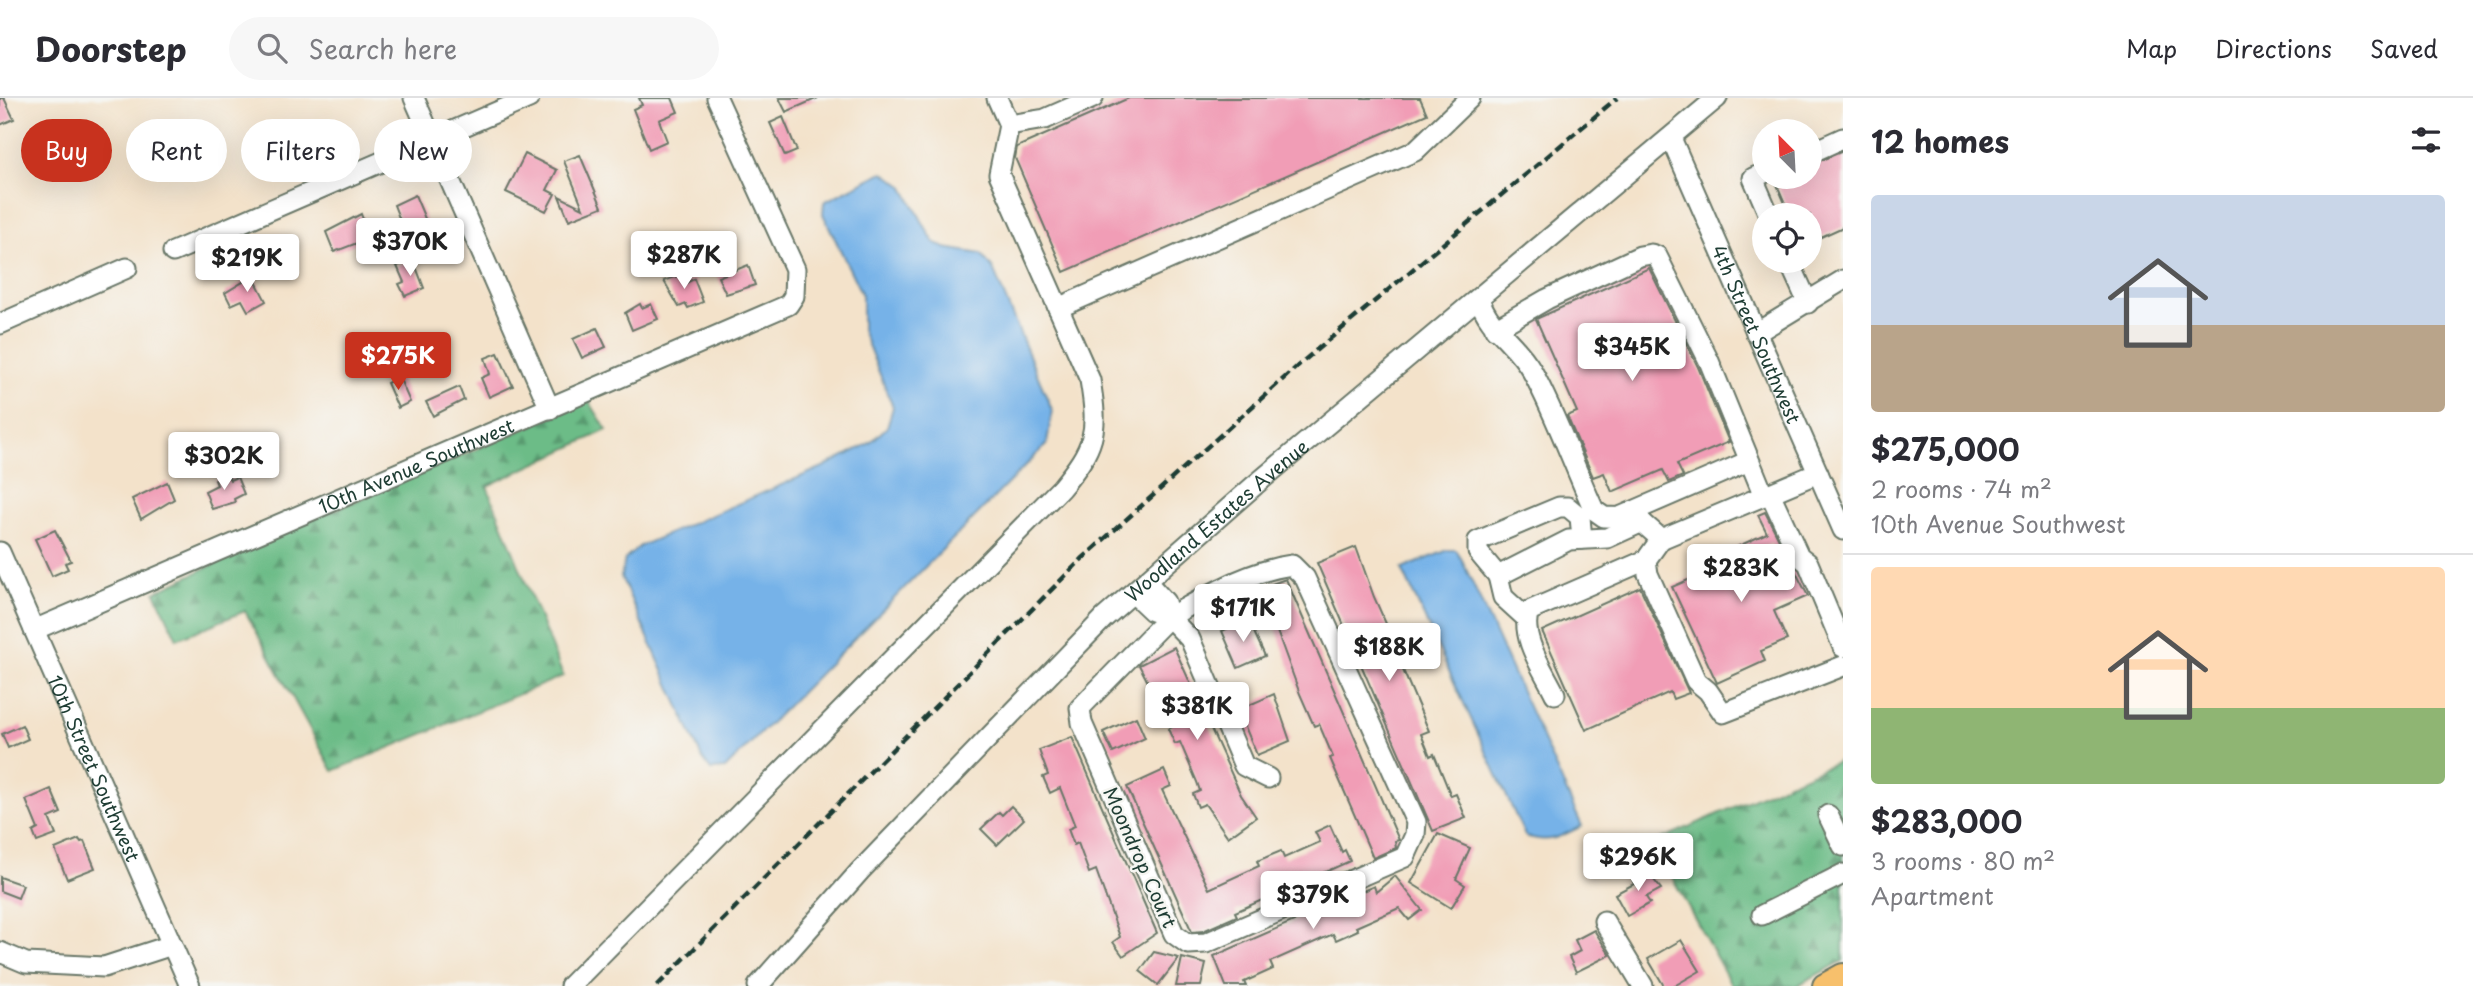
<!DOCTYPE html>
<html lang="en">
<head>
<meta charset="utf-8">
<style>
  body { margin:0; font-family:"Playpen Sans",sans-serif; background:#f7f7f7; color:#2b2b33; height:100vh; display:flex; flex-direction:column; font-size:26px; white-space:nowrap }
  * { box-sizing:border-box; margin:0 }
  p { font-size:23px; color:#7c7c81 }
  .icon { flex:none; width:38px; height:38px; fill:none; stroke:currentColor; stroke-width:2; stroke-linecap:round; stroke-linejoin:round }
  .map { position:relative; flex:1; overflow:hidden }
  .side { display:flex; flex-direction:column; background:#fff; width:630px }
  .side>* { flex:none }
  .top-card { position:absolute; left:21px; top:21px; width:665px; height:63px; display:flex; gap:14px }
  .needle { width:46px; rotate:336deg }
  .controls { position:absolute; left:1752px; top:21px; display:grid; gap:14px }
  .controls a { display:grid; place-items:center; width:70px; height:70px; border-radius:50%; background:#fff; box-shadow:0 7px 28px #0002; font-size:35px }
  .price { position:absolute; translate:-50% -60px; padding:0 16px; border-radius:7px; background:#fff; color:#222; font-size:23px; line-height:46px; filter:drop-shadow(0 2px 4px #0008) }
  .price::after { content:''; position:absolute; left:50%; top:42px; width:21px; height:16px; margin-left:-10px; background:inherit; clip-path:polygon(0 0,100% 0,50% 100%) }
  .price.on { background:#c8321e; color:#fff }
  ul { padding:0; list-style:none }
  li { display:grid; align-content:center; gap:14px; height:371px; padding:0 28px }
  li+li { border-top:2px solid #e1e1e2 }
  li span { display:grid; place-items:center; height:217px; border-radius:7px; color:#555 }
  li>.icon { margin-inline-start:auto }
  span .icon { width:126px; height:126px; fill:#fffc; stroke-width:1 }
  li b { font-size:30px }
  h2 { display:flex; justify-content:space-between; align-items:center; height:84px; padding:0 28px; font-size:30px }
  .chip { padding:0 24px; border-radius:32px; background:#fff; box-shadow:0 7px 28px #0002; font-size:24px; line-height:63px }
  .chip.on { background:#c8321e; color:#fff }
  header { display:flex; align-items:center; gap:42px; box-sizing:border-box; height:98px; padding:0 35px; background:#fff; border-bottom:2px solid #e1e1e2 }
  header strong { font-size:33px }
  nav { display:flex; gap:38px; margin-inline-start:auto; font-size:24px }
  .search { width:490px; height:63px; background:#f7f7f7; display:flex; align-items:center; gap:18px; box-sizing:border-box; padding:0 24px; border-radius:38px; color:#7c7c81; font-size:26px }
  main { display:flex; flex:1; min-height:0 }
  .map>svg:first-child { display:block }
  .forest { fill:url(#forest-firs); stroke:#467c5e; stroke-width:2 }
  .water { fill:#76b2e8; stroke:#4a788e; stroke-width:2 }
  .building { fill:#f19db6; fill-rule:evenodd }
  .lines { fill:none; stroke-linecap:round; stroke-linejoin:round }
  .minor-casing { stroke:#697768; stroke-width:23 }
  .major-casing { stroke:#697768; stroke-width:28 }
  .minor { stroke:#fff; stroke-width:19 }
  .major { stroke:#f7c06c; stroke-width:24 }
  .rail { stroke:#1f3d34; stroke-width:4.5; stroke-dasharray:10 5; stroke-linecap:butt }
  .labels { text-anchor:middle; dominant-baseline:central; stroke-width:5; stroke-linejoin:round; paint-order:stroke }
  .street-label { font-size:19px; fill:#1f3d34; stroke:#f6f6f2 }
</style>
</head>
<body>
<header>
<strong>Doorstep</strong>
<div class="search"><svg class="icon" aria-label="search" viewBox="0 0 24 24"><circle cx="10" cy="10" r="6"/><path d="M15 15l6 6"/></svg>Search here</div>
<nav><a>Map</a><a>Directions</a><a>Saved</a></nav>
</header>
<main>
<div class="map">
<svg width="1843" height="888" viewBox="0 0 1843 888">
  <defs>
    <pattern id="forest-firs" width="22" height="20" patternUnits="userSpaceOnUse" patternTransform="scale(1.75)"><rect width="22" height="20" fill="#6cbc87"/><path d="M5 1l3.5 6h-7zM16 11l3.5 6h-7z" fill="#589a6f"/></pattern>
  </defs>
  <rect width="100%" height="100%" fill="#f6f6f2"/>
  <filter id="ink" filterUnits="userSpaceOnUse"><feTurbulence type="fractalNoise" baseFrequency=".0143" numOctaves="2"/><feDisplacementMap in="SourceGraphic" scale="14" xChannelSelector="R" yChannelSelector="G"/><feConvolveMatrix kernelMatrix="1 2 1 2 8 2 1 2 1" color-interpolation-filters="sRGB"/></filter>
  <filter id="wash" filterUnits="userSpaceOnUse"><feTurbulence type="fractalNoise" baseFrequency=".00686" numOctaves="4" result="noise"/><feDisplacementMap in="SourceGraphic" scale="28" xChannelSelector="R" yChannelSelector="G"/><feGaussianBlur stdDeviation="1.57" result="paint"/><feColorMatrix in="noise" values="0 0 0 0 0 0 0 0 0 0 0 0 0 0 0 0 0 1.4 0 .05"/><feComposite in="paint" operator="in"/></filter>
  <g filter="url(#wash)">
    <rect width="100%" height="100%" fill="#f3e2ca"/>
    <g class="forest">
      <path d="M589 303 607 332 487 388 563 578 333 673 245 513 177 541 155 494 274 438Z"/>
      <path d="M1843 661V863L1796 888H1732L1666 768 1657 743Z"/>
    </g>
    <g class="water">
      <path d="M883 74 903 88 933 143 945 150 981 156 993 171 1052 312 1047 346 725 671 711 672 702 660 621 479 625 461 640 448 823 369 870 345 887 329 893 309 862 232V197L823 116 824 104Z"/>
      <path d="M1448 452H1456L1462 462 1582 728C1559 739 1550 746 1525 738L1402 471Z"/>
    </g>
    <g id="blocks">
      <g class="building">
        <path d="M0 0H4L14 21 0 27Z"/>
        <path d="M639 0H672L678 14 659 22 667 43 649 51 633 11 642 7Z"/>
        <path d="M779 0H818L786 14Z"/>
        <path d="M1129 0H1420L1427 16 1064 174 1015 60 1017 49Z"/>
        <path d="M783 19 797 53 785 58 770 25Z"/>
        <path d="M1843 53V129L1810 144V117H1790L1775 82 1783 79H1810V67Z"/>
        <path d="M525 56 557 72 547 92 555 96 546 113 506 94Z"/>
        <path d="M580 57 602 109 569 122 559 98 583 110 564 63Z"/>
        <path d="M415 97 434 142 405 156 394 130 401 125 394 107Z"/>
        <path d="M361 116 370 140 334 154 326 134Z"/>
        <path d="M413 161 424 190 405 198 399 186 404 184 397 168Z"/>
        <path d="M748 167 755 187 726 196 718 179Z"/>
        <path d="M1649 170 1698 269 1729 344 1677 366 1683 378 1669 384 1663 372 1612 394 1604 375 1593 379 1567 318 1577 314 1536 221Z"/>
        <path d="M683 176 686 185 694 181 703 204 688 210 686 206 679 209 664 183Z"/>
        <path d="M253 178 266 203 248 213 242 202 231 207 225 195Z"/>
        <path d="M640 206 642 210 651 206 658 221 632 232 625 215Z"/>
        <path d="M597 230 606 249 582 260 573 241Z"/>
        <path d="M498 255 513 288 489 299 481 280 490 276 485 260Z"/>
        <path d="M399 279 410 304 398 310 387 285Z"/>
        <path d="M459 289 464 302 433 318 426 304Z"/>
        <path d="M227 376 230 382 237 379 244 396 234 401 235 404 212 411 205 393 217 387 215 382Z"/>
        <path d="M167 384 174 401 141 421 132 401Z"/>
        <path d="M1765 414 1808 498 1774 513 1787 542 1761 553 1765 563 1717 585 1672 489 1734 462 1730 452 1767 435 1758 417ZM1771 445 1783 473 1760 483 1748 454Z"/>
        <path d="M55 432 71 463 65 465 68 471 52 478 35 441Z"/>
        <path d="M1356 449 1374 499 1400 557 1397 558 1429 633 1421 636 1430 658 1434 656 1451 698 1456 696 1466 720 1433 733 1317 465Z"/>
        <path d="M1286 481 1399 742 1395 743 1396 750 1373 760 1330 660 1333 659 1319 626 1314 628 1300 596 1267 506 1256 511 1249 494Z"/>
        <path d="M1640 489 1689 595 1673 601 1670 594 1586 632 1542 533Z"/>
        <path d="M1248 521 1265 558 1238 570 1222 533Z"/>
        <path d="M1174 549 1241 697 1256 719 1228 739 1205 706 1198 709 1193 696 1200 693 1197 684 1180 644 1175 646 1168 631 1172 629 1153 586 1150 588 1139 567Z"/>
        <path d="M1274 596 1290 643 1257 657 1238 612Z"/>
        <path d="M1136 619 1145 640 1113 655 1103 634Z"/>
        <path d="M22 627 28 641 8 650 2 636Z"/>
        <path d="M1072 639 1157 835 1123 858 1113 844 1120 839 1096 772 1089 775 1078 745 1074 747 1068 731 1075 728 1060 690 1050 695 1043 679 1048 677 1039 652Z"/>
        <path d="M1164 672 1171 688 1162 692 1209 791 1259 768 1257 763 1281 753 1284 760 1320 744 1315 734 1330 727 1342 754 1345 752 1350 763 1235 814 1237 818 1203 833 1192 834 1127 689Z"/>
        <path d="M51 691 61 715 49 720 56 737 37 744 33 734 38 731 26 702Z"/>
        <path d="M1011 708 1024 721 997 747 981 731 999 714 1002 717Z"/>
        <path d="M1438 736 1470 750 1456 781 1465 787 1451 810 1411 785Z"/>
        <path d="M79 741 81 744 84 743 95 770 67 781 55 751Z"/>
        <path d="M1646 772 1661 791 1646 799 1650 805 1627 818 1615 796 1634 786 1632 780Z"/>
        <path d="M1395 778 1422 812 1409 822 1399 810 1356 829 1358 832 1336 842 1333 836 1270 864 1273 871 1244 884 1246 888H1226L1214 858 1374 788 1376 794Z"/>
        <path d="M0 779 23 787 18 800 0 793Z"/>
        <path d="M1594 832 1610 857 1576 874 1569 859 1580 853 1575 842Z"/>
        <path d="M1681 842 1700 873 1674 888H1664L1648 861Z"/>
        <path d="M1154 854 1179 860 1158 887 1140 873Z"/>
        <path d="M1182 860 1206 866 1201 888H1176Z"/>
      </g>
    </g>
  </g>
  <g filter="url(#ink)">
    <use href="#blocks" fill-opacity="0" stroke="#697768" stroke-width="2"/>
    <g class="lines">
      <g class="minor-casing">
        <g id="minor">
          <path d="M414 0 550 311"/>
          <path d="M1009 27 1045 21 1093 0"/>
          <path id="s1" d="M1671 40 1843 432"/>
          <path d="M1810 55 1843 40"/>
          <path d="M1764 75 1753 80 1769 117"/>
          <path d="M173 154 529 0"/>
          <path d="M1789 163 1808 205"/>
          <path d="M1479 200C1489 232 1517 245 1532 273 1556 317 1573 366 1594 412L1604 419 1637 420 1661 441 1818 375"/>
          <path d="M1058 210 1415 53 1470 0"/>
          <path d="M0 226 127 170"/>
          <path d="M1495 231 1547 201 1640 158 1651 156 1657 158 1709 263 1764 398"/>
          <path d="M1756 235 1843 182"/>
          <path d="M1770 395 1799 458 1808 465 1843 549"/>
          <path d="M1622 418 1749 363"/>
          <path d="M1661 441 1646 462 1648 476 1696 583 1708 593 1723 615 1843 568"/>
          <path id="s2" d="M0 454 190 888"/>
          <path d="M1498 478 1478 454V443L1559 409H1568L1580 419 1582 441"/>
          <path d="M1147 484 1165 504 1169 519 1190 541 1244 668 1268 680"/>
          <path d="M1133 495 1152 513 1169 519C1208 498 1247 473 1292 467L1305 480 1416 724 1415 737 1405 759 1206 845 1188 846 1174 836 1082 625 1080 610 1169 519"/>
          <path d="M1526 520 1503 499 1498 478 1569 442 1607 440 1642 424"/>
          <path id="s3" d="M34 532 788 207 794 198 795 171 717 0"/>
          <path d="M1555 596C1544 573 1519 538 1529 513L1646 462"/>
          <path d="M1828 717 1843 748"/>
          <path d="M1762 817 1843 776"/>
          <path d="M1604 823 1643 888"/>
          <path d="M0 854 26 865 104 869 172 847"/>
          <path d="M570 888 1061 390C1095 349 1099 335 1090 282L999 76 1009 27 997 0"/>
          <path id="s4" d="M758 888 860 773 1104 520 1255 387 1717 0"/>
        </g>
      </g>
      <g class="major-casing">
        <path id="major" d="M1825 888 1843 878"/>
      </g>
      <use href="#minor" class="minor"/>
      <use href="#major" class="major"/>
      <path class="rail" d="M657 888 1082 461 1301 265 1617 0"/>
    </g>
  </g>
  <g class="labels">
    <g class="street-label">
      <text stroke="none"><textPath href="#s1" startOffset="214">4th Street Southwest</textPath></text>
      <text stroke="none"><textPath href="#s3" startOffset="416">10th Avenue Southwest</textPath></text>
      <text stroke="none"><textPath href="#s4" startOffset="654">Woodland Estates Avenue</textPath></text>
      <text stroke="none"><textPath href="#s2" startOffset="236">10th Street Southwest</textPath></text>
      <text transform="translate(1141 759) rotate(66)">Moondrop Court</text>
    </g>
  </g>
</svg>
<div class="controls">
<a><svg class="needle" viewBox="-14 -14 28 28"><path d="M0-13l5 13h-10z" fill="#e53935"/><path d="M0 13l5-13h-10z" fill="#7c7c81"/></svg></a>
<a><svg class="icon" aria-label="locate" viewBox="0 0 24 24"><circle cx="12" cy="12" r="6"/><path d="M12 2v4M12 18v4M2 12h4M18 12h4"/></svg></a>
</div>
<b class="price" style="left:410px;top:180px">$370K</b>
<b class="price" style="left:684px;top:193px">$287K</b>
<b class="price" style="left:247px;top:196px">$219K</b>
<b class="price" style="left:1632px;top:285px">$345K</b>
<b class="price on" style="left:398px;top:294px">$275K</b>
<b class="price" style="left:224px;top:394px">$302K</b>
<b class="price" style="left:1741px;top:506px">$283K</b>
<b class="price" style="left:1243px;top:546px">$171K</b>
<b class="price" style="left:1389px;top:585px">$188K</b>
<b class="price" style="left:1197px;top:644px">$381K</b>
<b class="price" style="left:1638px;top:795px">$296K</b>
<b class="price" style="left:1313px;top:833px">$379K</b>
<div class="top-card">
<a class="chip on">Buy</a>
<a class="chip">Rent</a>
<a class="chip">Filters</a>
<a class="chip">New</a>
</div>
</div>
<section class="side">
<h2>12 homes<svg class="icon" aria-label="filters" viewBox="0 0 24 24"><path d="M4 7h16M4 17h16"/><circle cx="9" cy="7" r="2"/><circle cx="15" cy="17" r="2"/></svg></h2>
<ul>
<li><span style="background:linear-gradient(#c9d6e8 60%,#b9a48a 0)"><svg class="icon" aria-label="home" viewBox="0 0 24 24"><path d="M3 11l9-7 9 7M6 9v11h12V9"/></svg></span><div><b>$275,000</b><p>2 rooms · 74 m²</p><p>10th Avenue Southwest</p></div></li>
<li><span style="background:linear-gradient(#ffd9b3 65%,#8fb573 0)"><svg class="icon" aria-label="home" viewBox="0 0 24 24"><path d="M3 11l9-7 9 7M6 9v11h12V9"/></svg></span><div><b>$283,000</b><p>3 rooms · 80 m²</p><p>Apartment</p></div></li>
</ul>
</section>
</main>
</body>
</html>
